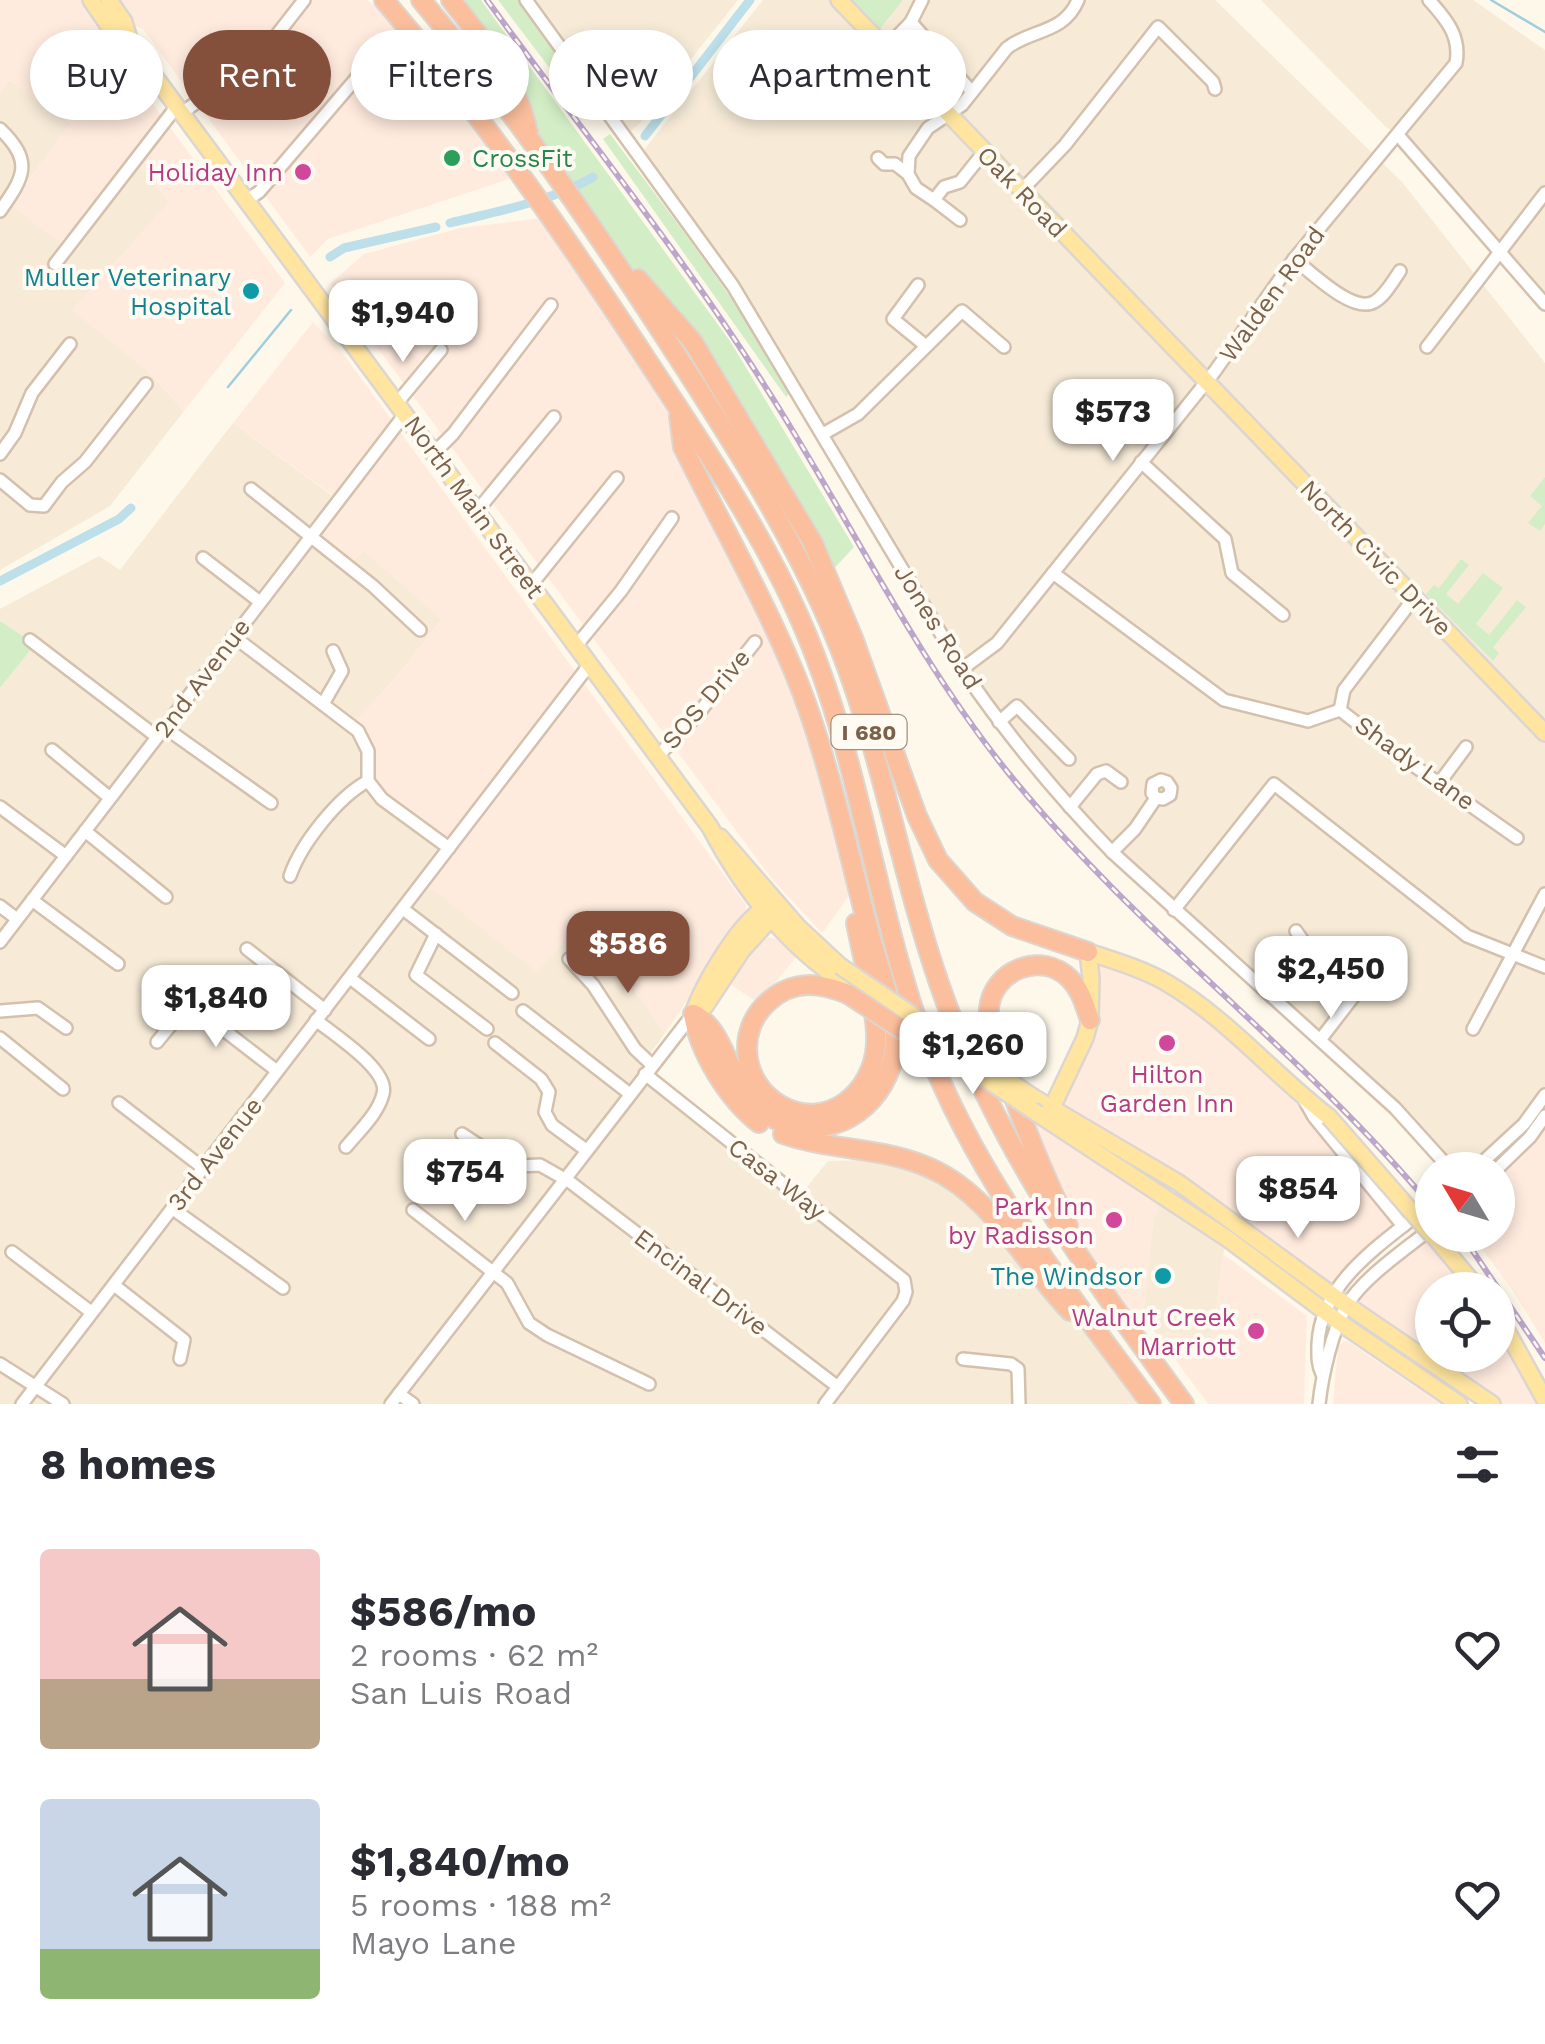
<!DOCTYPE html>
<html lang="en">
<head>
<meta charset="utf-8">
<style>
  body { margin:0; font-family:"Work Sans",sans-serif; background:#f7f7f7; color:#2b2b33; height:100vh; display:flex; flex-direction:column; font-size:38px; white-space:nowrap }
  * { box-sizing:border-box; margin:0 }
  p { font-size:32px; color:#7c7c81 }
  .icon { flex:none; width:55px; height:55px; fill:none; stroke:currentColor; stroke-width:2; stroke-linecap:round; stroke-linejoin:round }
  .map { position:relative; height:1404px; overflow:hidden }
  .drawer { display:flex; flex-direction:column; background:#fff; flex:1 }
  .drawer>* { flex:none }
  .banner { position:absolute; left:30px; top:30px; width:1000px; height:90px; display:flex; gap:20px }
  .needle { width:65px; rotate:308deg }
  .tools { position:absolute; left:1415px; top:1152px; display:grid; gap:20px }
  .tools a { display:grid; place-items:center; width:100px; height:100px; border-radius:50%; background:#fff; box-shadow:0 5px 15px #0003; font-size:50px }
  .price { position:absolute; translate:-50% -85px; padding:0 22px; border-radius:20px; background:#fff; color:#222; font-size:32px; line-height:65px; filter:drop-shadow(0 2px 5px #0008) }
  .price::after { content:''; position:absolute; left:50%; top:60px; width:30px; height:22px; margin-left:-15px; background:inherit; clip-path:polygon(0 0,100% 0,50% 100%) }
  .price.selected { background:#84503c; color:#fff }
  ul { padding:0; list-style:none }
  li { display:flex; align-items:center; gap:30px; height:250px; padding:0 40px }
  li span { display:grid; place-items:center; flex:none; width:280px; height:200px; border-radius:10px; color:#555 }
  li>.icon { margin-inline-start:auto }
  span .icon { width:120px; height:120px; fill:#fffc; stroke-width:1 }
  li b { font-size:42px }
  h2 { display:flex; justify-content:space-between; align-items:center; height:120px; padding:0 40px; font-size:42px }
  .tag { padding:0 35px; border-radius:45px; background:#fff; box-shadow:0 5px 15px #0003; font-size:35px; line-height:90px }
  .tag.selected { background:#84503c; color:#fff }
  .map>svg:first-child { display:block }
  .residential { fill:#f7ebd8 }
  .commercial { fill:#ffebde }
  .green { fill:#d3eec6 }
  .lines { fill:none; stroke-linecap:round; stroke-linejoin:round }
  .stream { stroke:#a1cedd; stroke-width:2.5 }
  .canal { stroke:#bcdfea; stroke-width:9 }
  .minor-casing { stroke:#d3c1ae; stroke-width:16 }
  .major-casing { stroke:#ddd6d0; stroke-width:20 }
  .highway-casing { stroke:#ddd6d0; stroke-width:22 }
  .minor { stroke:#fff; stroke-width:11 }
  .major { stroke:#ffe5a0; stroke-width:15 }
  .highway { stroke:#fcbf9d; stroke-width:18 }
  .rail-casing { stroke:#bda6cb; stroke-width:6 }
  .rail { stroke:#fffbf2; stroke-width:2.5; stroke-dasharray:8; stroke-linecap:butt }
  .major-bridge-casing { stroke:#ddd6d0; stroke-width:20; stroke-linecap:butt }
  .highway-bridge-casing { stroke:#ddd6d0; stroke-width:22; stroke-linecap:butt }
  .major-bridge { stroke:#ffe5a0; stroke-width:15 }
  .highway-bridge { stroke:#fcbf9d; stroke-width:18 }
  .leisure-dot { fill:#2e9e5b; stroke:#fffbf2; stroke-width:4 }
  .hotel-dot { fill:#d1479c; stroke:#fffbf2; stroke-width:4 }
  .culture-dot { fill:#0f9aa8; stroke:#fffbf2; stroke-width:4 }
  .labels { text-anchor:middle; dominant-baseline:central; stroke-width:8; stroke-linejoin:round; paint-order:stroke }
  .shield { fill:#fffbf2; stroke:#a38f7c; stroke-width:2.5 }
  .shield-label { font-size:22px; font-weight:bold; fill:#7c614a }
  .leisure-label { font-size:25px; fill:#27864d; stroke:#fffbf2; text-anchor:start }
  .hotel-label { font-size:25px; fill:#b23c85; stroke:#fffbf2; text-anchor:end }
  .street-label { font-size:25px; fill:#7c614a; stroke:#fffbf2 }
  .culture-label { font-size:25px; fill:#0d838f; stroke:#fffbf2; text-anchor:end }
</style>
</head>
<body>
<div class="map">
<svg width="1545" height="1404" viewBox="0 0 1545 1404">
  <rect width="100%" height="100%" fill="#fef8ea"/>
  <g class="residential">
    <path d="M526 0H738L639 124 627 134Z"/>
    <path d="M763 0H839L873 38 903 0H1215L1402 182 1545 363V1095L1474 1170H1451L1394 1108 1112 852 999 722 765 335 640 155Z"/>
    <path d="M1261 0H1473L1545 50V304L1399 135 1386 127Z"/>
    <path d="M10 80 71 124 10 204 134 160 169 202 150 373 184 411 110 506 0 570V93Z"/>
    <path d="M233 423 338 500 363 550 442 619 398 675 352 726 449 848 424 882 474 918 583 919 665 1033 641 1066 802 1193 828 1161 901 1159 952 1179 1123 1366 1151 1404H0V688L34 644 0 621V609L99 556 120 570Z"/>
    <path d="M1163 1196 1228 1239 1223 1254 1213 1339 1166 1332 1159 1337 1143 1316 1153 1221Z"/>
  </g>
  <g class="commercial">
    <path d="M0 0H91L113 32V50L285 283 184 411 150 373 72 310 169 202 135 161 67 248 10 205 70 124 10 80 0 93Z"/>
    <path d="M109 0H367L415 36 521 175 328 239 310 257 143 29 124 22Z"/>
    <path d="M551 217 678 407 683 447 795 674 851 893 822 933 772 879 330 284 364 254 460 228Z"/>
    <path d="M313 322 344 355 746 905V915L665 1033 583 920 537 972 423 882 448 848 368 781V751L351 726 398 675 442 619 363 551 349 566 311 535 338 499 233 423Z"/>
    <path d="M768 937 776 939 797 956 758 1003 727 982 758 942Z"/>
    <path d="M1088 952 1138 969 1273 1067 1403 1226 1332 1295 1289 1262 1052 1108 1085 1038Z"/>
    <path d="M1012 1096 1163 1196 1153 1221 1140 1344 1091 1277Z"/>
    <path d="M1545 1116V1343L1511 1288 1472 1235H1498V1170Z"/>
    <path d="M1428 1231 1479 1290H1432V1355H1498V1315L1545 1404H1492L1346 1305Z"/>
    <path d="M1223 1254 1307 1316 1304 1404H1208L1159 1337 1166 1332 1213 1338Z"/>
    <path d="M1345 1341 1349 1342 1440 1404H1333L1338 1346Z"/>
  </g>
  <g class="green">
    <path d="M453 0H481L730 341 854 547 829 574 693 342 583 216 549 169 523 105Z"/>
    <path d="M498 0H526L601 99 583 112Z"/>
    <path d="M839 0H903L873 38Z"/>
    <path d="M610 134C673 218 739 301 790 393L786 397 603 139Z"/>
    <path d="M1545 477V524L1540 531 1528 523 1542 506 1530 496Z"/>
    <path d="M1461 559 1469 565 1446 594 1458 604 1483 573 1503 588 1476 624 1489 635 1517 600 1526 607 1493 647 1499 653 1493 661 1426 594 1434 585 1439 588Z"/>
    <path d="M0 621 35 644 0 688Z"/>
  </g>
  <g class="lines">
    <g class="stream">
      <path d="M1491 0 1545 32"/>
      <path d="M228 387 291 310"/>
    </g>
    <g class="canal">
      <path d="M645 136 750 0"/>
      <path d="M450 223C498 211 550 202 593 177"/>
      <path d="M330 257 344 248 436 227"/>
      <path d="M0 581 119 519 131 508"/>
    </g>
    <g class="minor-casing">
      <g id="minor">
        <path d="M526 0 733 286 962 669C1007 735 1057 795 1112 852L1395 1108 1451 1170"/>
        <path d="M911 22 972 92"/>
        <path d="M884 50 911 22 922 0"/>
        <path d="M182 113 262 54 304 0"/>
        <path d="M0 129C33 161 25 176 0 211"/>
        <path d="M1398 135 1545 304"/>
        <path d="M984 152 960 182 944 187 934 200 916 188 908 174 909 156 928 128 962 105 1007 48C1031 29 1064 34 1078 0"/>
        <path d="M878 158 884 164H895L908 174"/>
        <path d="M1021 191 1065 145 1158 27 1213 82 1215 89"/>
        <path d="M247 200 259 192 371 61"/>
        <path d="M934 200 960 220"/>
        <path d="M1294 259C1311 272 1353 314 1374 302 1385 296 1393 281 1400 271"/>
        <path d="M55 264 177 106"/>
        <path d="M918 285 893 319 926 346"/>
        <path d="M1427 347 1545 193"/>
        <path d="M397 403 441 350"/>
        <path d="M823 434 858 414 962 311 1004 347"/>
        <path d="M434 453 453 434 551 305"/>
        <path d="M0 454 15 433 32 393 70 344"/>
        <path d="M1141 462 1225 539 1232 573 1283 615"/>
        <path d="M0 480 30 505 44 506 62 482 85 462 146 384"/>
        <path d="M251 489 373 586 420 630"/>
        <path d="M477 511 554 417"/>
        <path d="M203 558 260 602"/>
        <path d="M1053 573 1224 700 1308 721 1340 710 1393 751 1517 838"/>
        <path d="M531 585 617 478"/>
        <path d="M233 636 358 731 368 751V781L382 799 449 848"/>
        <path d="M30 640 157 737"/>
        <path d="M576 646 621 591 672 518"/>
        <path d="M962 669 997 643 1215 371 1294 259 1456 63C1461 36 1446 19 1429 0"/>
        <path d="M323 704 342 671 333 651"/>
        <path d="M1340 710 1344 690 1414 598"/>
        <path d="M999 722 1017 706 1069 759"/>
        <path d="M164 727 271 803"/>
        <path d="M52 750 110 798"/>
        <path d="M658 756 697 715 755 642"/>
        <path d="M1440 782 1466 747"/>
        <path d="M0 807 66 856"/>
        <path d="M1070 807 1097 774 1106 771 1121 782"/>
        <path d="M85 831 166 897"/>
        <path d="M1112 852 1135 829 1156 798 1163 799 1170 795 1171 788 1167 782 1161 780 1153 784 1152 793 1156 798"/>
        <path d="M290 876C301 844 338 797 368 781"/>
        <path d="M32 900 118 964"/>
        <path d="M0 906 17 919"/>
        <path d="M403 909 512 993"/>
        <path d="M1174 910 1274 784 1467 936 1545 967"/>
        <path d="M1296 931 1310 951 1360 988 1320 1040"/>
        <path d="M436 934 416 975 487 1029"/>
        <path d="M0 942 405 414"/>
        <path d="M247 949 325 1010"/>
        <path d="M569 959 593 985 635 1049 652 1065"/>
        <path d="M350 978 429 1039"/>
        <path d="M0 1011 38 1008 66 1028"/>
        <path d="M523 1011 630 1094"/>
        <path d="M316 1020C334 1035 390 1070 383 1094 378 1114 359 1131 346 1147"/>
        <path d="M1473 1029 1545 894"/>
        <path d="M0 1038 63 1089"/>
        <path d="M157 1042 189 1003 277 1071"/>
        <path d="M495 1043 541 1079 549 1092 545 1112 552 1125 586 1150"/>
        <path d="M645 1074 904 1280 906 1292 903 1301 825 1404"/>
        <path d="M1304 1099 1314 1117 1403 1226"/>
        <path d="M119 1103 203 1168"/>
        <path d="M462 1134 506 1163 518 1166 540 1165 570 1182 838 1387"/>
        <path d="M1474 1170 1524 1124 1545 1095"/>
        <path d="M1496 1170 1530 1137 1545 1116"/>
        <path d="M173 1209 283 1288"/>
        <path d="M413 1210 507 1283 529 1323 547 1335 649 1384"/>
        <path d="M12 1252 91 1312"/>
        <path d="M114 1285 184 1340 180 1359"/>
        <path d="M963 1359 1011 1364 1018 1369 1019 1404"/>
        <path d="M0 1364 63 1404"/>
        <path d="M1322 1374C1317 1363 1318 1355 1318 1344 1321 1278 1387 1241 1432 1203"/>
        <path d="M399 1394 413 1404"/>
        <path d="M22 1404 590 664"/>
        <path d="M391 1404 693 1014"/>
        <path d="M1319 1404C1322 1376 1332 1331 1346 1307 1361 1279 1407 1248 1432 1228"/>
      </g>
    </g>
    <g class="major-casing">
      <g id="major">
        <path d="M91 0 113 32 130 42"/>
        <path d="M109 0 124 22 130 42 155 77 710 827C742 888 786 944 843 982"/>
        <path d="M839 0 1545 733"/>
        <path d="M720 837 798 927 840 966"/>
        <path d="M696 1012 705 1006 742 950 772 917 775 908"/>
        <path d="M693 1014C703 985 741 918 770 905"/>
        <path d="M1033 1097 1179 1183 1332 1295 1492 1404"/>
        <path d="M1038 1114 1228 1239 1339 1322 1459 1404"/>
        <path d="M1048 1116 1085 1038 1090 1020 1091 978 1088 952C1115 961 1143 969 1167 983 1228 1019 1274 1075 1329 1117"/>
        <path d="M1433 1235 1479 1290"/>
        <path d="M1498 1315 1545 1400"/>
      </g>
    </g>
    <g class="highway-casing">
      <g id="highway">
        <path d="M384 0C484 117 572 245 656 374 708 453 762 533 800 619 861 757 874 908 927 1048 978 1181 1067 1290 1151 1404"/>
        <path d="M421 0C513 109 595 229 672 348 729 436 787 526 829 622 880 739 898 866 940 986 995 1144 1086 1270 1184 1404"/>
        <path d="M451 0C482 39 518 82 528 132"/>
        <path d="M638 279 693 342 813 543 853 638 917 816 938 860 975 902 1012 926 1088 952"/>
        <path d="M679 416 683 447C720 522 762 595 794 672 827 751 848 852 870 935 878 965 895 1008 895 1038 896 1091 848 1137 796 1126 725 1113 735 1033 693 1014"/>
        <path d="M848 994C820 983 794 979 769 1001 735 1030 742 1083 780 1105 827 1132 874 1092 876 1044 878 1014 862 955 856 923"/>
        <path d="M693 1014C699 1052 728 1099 759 1123"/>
        <path d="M783 1134C831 1151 886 1147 932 1169 992 1196 1026 1266 1070 1311"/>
        <path d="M1068 1226C1044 1174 1022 1123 1004 1069 998 1050 988 1029 989 1009 992 970 1042 950 1070 979 1081 990 1085 1006 1090 1020"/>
      </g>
    </g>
    <use href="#minor" class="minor"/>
    <use href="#major" class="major"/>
    <use href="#highway" class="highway"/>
    <g class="rail-casing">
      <g id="rail">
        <path d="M487 0C579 127 679 250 763 383 847 513 912 654 1010 775 1137 932 1303 1052 1432 1207"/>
        <path d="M1462 1235 1545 1358"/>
      </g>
    </g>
    <use href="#rail" class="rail"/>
    <g class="major-bridge-casing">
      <g id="major-bridge">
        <path d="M840 966 1033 1097"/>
        <path d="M925 1038 1038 1114"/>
        <path d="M1329 1117 1432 1235"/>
      </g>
    </g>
    <g class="highway-bridge-casing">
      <path id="highway-bridge" d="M848 994 901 1029 934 1043"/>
    </g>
    <use href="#major-bridge" class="major-bridge"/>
    <use href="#highway-bridge" class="highway-bridge"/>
  </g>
  <circle class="leisure-dot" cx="452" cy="158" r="10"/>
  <g class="hotel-dot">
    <circle cx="303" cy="172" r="10"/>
    <circle cx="1167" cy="1043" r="10"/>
    <circle cx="1114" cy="1220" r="10"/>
    <circle cx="1256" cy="1331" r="10"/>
  </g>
  <g class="culture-dot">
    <circle cx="251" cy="291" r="10"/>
    <circle cx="1163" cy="1276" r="10"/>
  </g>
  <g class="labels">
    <rect class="shield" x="831.5" y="715" width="75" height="34" rx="8"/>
    <g class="shield-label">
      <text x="869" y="732">I 680</text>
    </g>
    <g class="leisure-label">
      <text x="472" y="158">CrossFit</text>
    </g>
    <g class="hotel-label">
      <text x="283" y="172">Holiday Inn</text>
      <text x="1167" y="1074" text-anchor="middle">Hilton<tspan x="1167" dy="29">Garden Inn</tspan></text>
      <text x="1094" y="1206">Park Inn<tspan x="1094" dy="29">by Radisson</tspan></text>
      <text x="1236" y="1317">Walnut Creek<tspan x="1236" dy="29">Marriott</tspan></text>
    </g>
    <g class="street-label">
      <text transform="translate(1022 192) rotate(46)">Oak Road</text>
      <text transform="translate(1272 294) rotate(-54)">Walden Road</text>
      <text transform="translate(474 507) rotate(54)">North Main Street</text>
      <text transform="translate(1376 558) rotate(46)">North Civic Drive</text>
      <text transform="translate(938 627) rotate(58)">Jones Road</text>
      <text transform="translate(202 678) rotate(-53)">2nd Avenue</text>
      <text transform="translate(706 699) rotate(-50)">SOS Drive</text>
      <text transform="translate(1415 763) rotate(36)">Shady Lane</text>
      <text transform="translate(215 1154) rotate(-52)">3rd Avenue</text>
      <text transform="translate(777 1179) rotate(38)">Casa Way</text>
      <text transform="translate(701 1282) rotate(37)">Encinal Drive</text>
    </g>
    <g class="culture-label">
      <text x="231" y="277">Muller Veterinary<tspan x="231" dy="29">Hospital</tspan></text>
      <text x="1143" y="1276">The Windsor</text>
    </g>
  </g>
</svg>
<div class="tools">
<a><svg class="needle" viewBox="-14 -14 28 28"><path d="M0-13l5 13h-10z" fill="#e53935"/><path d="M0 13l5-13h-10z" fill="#7c7c81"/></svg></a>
<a><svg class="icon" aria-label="locate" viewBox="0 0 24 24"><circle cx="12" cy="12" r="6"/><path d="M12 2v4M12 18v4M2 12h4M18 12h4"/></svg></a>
</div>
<b class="price" style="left:403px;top:365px">$1,940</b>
<b class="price" style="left:1113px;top:464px">$573</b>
<b class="price selected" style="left:628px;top:996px">$586</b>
<b class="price" style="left:1331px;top:1021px">$2,450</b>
<b class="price" style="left:216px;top:1050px">$1,840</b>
<b class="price" style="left:973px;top:1097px">$1,260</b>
<b class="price" style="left:465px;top:1224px">$754</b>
<b class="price" style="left:1298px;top:1241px">$854</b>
<div class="banner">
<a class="tag">Buy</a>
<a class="tag selected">Rent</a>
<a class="tag">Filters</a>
<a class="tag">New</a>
<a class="tag">Apartment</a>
</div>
</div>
<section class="drawer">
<h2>8 homes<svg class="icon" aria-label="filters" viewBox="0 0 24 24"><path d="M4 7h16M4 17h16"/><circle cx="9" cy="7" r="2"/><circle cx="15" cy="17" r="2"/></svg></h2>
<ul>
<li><span style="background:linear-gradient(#f6c9c9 65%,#b9a48a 0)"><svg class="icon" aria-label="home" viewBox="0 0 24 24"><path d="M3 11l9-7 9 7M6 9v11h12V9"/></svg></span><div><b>$586/mo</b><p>2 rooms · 62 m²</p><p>San Luis Road</p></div><svg class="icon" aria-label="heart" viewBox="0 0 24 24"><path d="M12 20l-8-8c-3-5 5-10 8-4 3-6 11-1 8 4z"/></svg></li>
<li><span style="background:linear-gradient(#c9d6e8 75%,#8fb573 0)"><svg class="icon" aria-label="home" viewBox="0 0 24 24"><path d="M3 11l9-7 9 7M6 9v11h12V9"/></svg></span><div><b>$1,840/mo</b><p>5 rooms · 188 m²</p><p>Mayo Lane</p></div><svg class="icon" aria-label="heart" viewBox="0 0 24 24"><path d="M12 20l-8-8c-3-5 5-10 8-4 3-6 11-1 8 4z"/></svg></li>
</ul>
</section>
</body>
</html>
